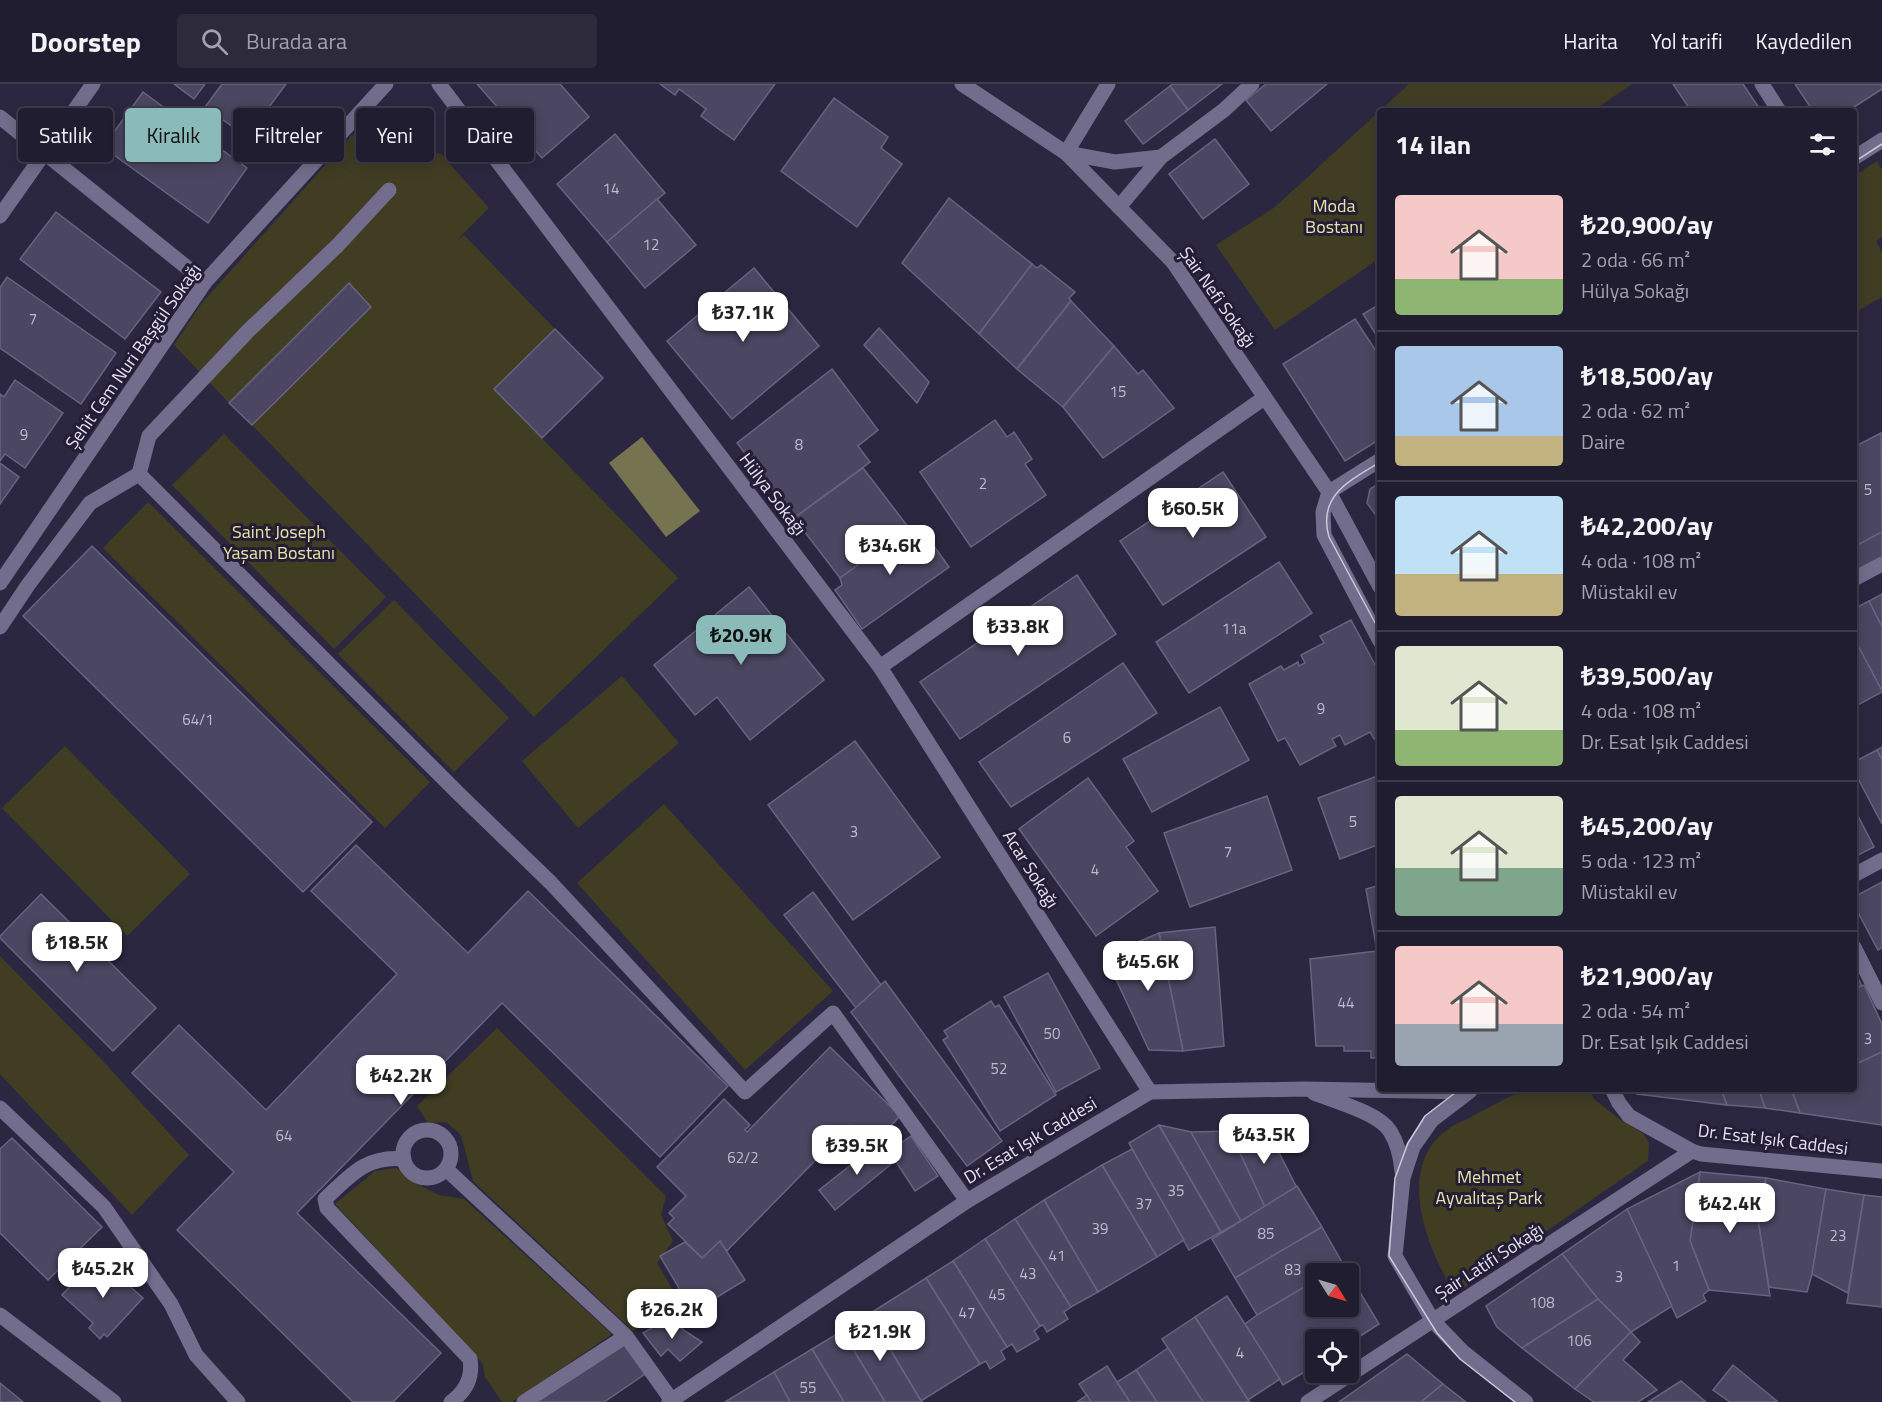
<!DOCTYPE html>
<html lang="tr">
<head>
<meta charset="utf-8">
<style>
  body { margin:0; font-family:"Titillium Web",sans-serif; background:#2d2a3c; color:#f1f3f6; height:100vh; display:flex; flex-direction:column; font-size:22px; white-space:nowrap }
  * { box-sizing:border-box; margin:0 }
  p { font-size:20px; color:#a2a2ab }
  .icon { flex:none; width:33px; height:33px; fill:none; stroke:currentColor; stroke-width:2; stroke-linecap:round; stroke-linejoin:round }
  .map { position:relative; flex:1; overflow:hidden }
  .details { position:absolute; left:1377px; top:24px; width:480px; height:984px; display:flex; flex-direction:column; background:#211d30; border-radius:6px; box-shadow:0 3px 15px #0003,0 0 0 2px #3e3b4c }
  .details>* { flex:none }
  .top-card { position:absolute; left:18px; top:24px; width:570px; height:54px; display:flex; gap:12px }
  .needle { width:39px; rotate:127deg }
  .tools { position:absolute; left:1305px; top:1179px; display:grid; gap:12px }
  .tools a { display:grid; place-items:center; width:54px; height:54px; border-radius:6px; background:#211d30; box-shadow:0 3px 15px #0003,0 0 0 2px #3e3b4c; font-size:30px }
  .price { position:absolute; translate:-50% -51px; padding:0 14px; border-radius:12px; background:#fff; color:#222; font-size:20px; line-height:39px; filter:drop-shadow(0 2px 3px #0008) }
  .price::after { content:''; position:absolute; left:50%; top:36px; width:18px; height:14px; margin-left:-9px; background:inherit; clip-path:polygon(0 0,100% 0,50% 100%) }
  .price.selected { background:#8bbbb9; color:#111 }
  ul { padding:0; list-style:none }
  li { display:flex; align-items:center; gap:18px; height:150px; padding:0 18px }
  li+li { border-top:2px solid #3e3b4c }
  li span { display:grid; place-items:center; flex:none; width:168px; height:120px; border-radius:6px; color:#555 }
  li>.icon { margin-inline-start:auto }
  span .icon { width:72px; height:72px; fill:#fffc; stroke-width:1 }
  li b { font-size:26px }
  h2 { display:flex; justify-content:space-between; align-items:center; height:72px; padding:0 18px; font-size:26px }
  .tag { padding:0 21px; border-radius:6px; background:#211d30; box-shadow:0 3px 15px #0003,0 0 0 2px #3e3b4c; font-size:21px; line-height:54px }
  .tag.selected { background:#8bbbb9; color:#111 }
  header { display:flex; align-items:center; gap:36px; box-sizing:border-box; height:84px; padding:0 30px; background:#211d30; border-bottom:2px solid #3e3b4c }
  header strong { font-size:28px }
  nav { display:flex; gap:33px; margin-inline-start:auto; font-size:21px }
  .search { width:420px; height:54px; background:#2d2a3c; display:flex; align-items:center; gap:15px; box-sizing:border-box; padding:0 21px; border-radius:6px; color:#a2a2ab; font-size:22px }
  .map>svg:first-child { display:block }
  .green { fill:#403d23 }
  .water { fill:#767351 }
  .building { fill:#4b4661; stroke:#686380; stroke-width:1.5 }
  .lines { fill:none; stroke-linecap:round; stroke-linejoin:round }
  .minor { stroke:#736d8d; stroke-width:15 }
  .tram { stroke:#cac8d9; stroke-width:1.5 }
  .labels { text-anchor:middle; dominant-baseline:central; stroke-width:6; stroke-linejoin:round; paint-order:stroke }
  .number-label { font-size:15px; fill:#bebcce }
  .park-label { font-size:18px; fill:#e8e4a5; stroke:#231d35 }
  .street-label { font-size:18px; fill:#e5e3f3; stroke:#231d35 }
</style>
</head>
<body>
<header>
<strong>Doorstep</strong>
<div class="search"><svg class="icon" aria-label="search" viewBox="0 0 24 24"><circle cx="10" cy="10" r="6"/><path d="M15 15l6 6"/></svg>Burada ara</div>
<nav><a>Harita</a><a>Yol tarifi</a><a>Kaydedilen</a></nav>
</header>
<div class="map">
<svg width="1882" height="1318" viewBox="0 0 1882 1318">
  <rect width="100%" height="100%" fill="#2c2740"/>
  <g class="green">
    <path d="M1409 0H1632L1593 27H1380V174L1275 246 1216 161 1275 123Z"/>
    <path d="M352 51 441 70 489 124 456 157 464 151 555 245 494 305 678 494 534 633 252 341 371 222 348 200 229 319 174 261 201 220Z"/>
    <path d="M1877 77 1882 86V153L1876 157 1882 169V213L1854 229V92Z"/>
    <path d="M224 350 386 513 334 565 172 401Z"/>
    <path d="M148 418 430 698 385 744 103 464Z"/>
    <path d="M394 516 509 634 454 688 338 570Z"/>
    <path d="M622 592 679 659 578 744 522 677Z"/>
    <path d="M65 662 190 790 127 852 2 724Z"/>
    <path d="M664 720 833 907 745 986 577 799Z"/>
    <path d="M0 872 100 974 189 1071 132 1131 0 990Z"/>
    <path d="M497 944 666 1112 661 1131 673 1157 657 1179 680 1218 633 1247 473 1097 461 1051 446 1038 428 1039 417 1022Z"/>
    <path d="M1525 1005H1589L1594 1015 1618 1034 1644 1050 1649 1059 1648 1077 1455 1210C1428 1166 1394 1084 1447 1046 1454 1040 1464 1037 1471 1033 1489 1023 1507 1014 1525 1005Z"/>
    <path d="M397 1084 415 1099 439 1111 464 1115 612 1250 512 1318H502L485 1293 483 1280 335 1120 375 1087Z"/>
  </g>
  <path class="water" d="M642 353 700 427 666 453 609 379Z"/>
  <g class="building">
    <path d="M174 0H205L194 15Z"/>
    <path d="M222 0H286L247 53 205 23Z"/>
    <path d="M477 0H560L589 33 542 74Z"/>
    <path d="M660 0H775L734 56 701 32 706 25 679 5 675 11Z"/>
    <path d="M1173 0H1222L1188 26 1170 2Z"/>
    <path d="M1266 0H1327L1271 47 1246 16Z"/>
    <path d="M1673 0H1743L1761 27H1691Z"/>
    <path d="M1795 0H1882V5L1848 27H1813Z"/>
    <path d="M1170 2 1188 26 1143 60 1125 37Z"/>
    <path d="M143 8 247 84 208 139 103 63Z"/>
    <path d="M834 14 888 53 881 64 902 80 857 143 781 87Z"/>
    <path d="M615 50 665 109 607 158 557 100Z"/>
    <path d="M1215 55 1249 100 1203 135 1169 90Z"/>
    <path d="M949 114 1032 180 979 250 902 179Z"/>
    <path d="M657 115 696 161 645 204 607 158Z"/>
    <path d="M56 128 161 208 125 255 20 175Z"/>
    <path d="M1032 180 1037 184 1041 181 1075 208 1069 214 1071 217 1017 285 979 250Z"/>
    <path d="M754 184 819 262 732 335 667 257Z"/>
    <path d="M7 193 116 269 81 320 0 264V204Z"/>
    <path d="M349 199 371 223 252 341 229 319Z"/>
    <path d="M1071 217 1114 262 1063 323 1017 285Z"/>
    <path d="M1380 220V257L1363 230Z"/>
    <path d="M1355 235 1380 273V355L1345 377 1283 280Z"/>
    <path d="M879 244 929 298 917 319 864 261Z"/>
    <path d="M555 245 603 294 542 354 494 305Z"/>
    <path d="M1114 262 1138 290 1143 286 1174 324 1103 374 1063 323Z"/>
    <path d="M832 285 878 346 858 362 870 378 794 434 737 359Z"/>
    <path d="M15 296 63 329 25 384 5 370 0 377V310L4 313Z"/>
    <path d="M995 336 1007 353 1014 348 1032 375 1025 380 1046 411 971 463 920 388Z"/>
    <path d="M1881 349 1882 448 1854 463V357L1856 362Z"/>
    <path d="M0 379 19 393 0 420Z"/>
    <path d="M863 384 909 444 840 494 794 434Z"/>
    <path d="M1223 388 1266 453 1163 521 1120 457Z"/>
    <path d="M1380 399V437L1367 419 1370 405Z"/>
    <path d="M909 444 915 450 922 445 949 483 862 545 835 506 842 501 840 494Z"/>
    <path d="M1882 448V477L1854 491V463Z"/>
    <path d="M92 462 372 738 303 808 23 532Z"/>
    <path d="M1279 478 1312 529 1189 609 1156 558Z"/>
    <path d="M1077 491 1116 550 960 655 920 598Z"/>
    <path d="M749 503 824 596 750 656 717 613 695 631 654 581Z"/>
    <path d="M1882 510V543L1869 517Z"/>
    <path d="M1869 517 1882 543V607L1854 554V525Z"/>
    <path d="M1351 536 1380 590V651L1374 655 1370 648 1345 661 1340 651 1332 655 1336 662 1300 681 1285 654 1278 657 1249 600 1281 582 1284 586 1298 578 1299 582 1305 579 1301 571 1324 559 1320 552Z"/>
    <path d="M1854 554 1882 607V608L1854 623Z"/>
    <path d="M1123 579 1157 629 1011 723 979 678Z"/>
    <path d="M1220 623 1249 676 1152 728 1123 675Z"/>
    <path d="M855 657 940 773 853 836 768 721Z"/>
    <path d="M1882 663V676L1877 666Z"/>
    <path d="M1877 666 1882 676V740L1854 687V678Z"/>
    <path d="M1380 691V760L1340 775 1318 714Z"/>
    <path d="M1088 694 1134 757 1126 763 1158 807 1096 852 1019 745Z"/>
    <path d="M1267 712 1292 786 1190 823 1164 749Z"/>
    <path d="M1854 724 1874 763 1854 773Z"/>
    <path d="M356 761 468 869 528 807 728 1002 660 1073 502 919 297 1129 441 1269 393 1318H353L177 1146 234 1088 132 989 179 941 266 1026 397 890 311 807Z"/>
    <path d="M1882 798V864L1878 866 1854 821V813Z"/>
    <path d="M1380 801V974H1371V967H1344V962H1316L1310 875 1377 867 1366 805Z"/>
    <path d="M813 808 881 901 856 924 784 831Z"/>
    <path d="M41 810 156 924 113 967 0 854V852Z"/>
    <path d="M1215 843 1224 962 1183 967 1159 849Z"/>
    <path d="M1159 849 1183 967 1149 966 1105 872Z"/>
    <path d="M1854 886 1862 902 1854 905Z"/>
    <path d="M1048 889 1100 984 1056 1008 1004 913Z"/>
    <path d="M885 897 1002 1057 967 1082 851 928Z"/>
    <path d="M1864 901 1882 940V968L1854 981V905Z"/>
    <path d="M991 917 995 923 999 921 1056 1011 1000 1047 943 956 948 953 944 947Z"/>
    <path d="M830 963 900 1032 872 1062 850 1041 711 1183 668 1140 674 1134 669 1129 686 1112 657 1083 724 1015 750 1041 745 1046 747 1048Z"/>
    <path d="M1882 968V1041L1800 1029 1793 1009 1804 1005H1854V981Z"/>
    <path d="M1636 1005H1721L1727 1021 1637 1010Z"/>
    <path d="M1721 1005H1759L1765 1024 1727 1021Z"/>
    <path d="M1759 1005H1791L1800 1029 1765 1024Z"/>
    <path d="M1159 1041 1221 1148 1189 1166 1129 1059Z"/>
    <path d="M1159 1041 1191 1048 1241 1137 1221 1148Z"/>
    <path d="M1230 1047 1265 1123 1241 1137 1191 1048Z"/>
    <path d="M1230 1047H1268L1297 1104 1265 1123Z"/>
    <path d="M911 1052 938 1092 915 1107 889 1067Z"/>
    <path d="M12 1054 102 1143 48 1196 0 1149V1065Z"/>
    <path d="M880 1058 895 1077 835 1126 819 1106Z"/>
    <path d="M1132 1065 1184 1156 1157 1173 1102 1081Z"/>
    <path d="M1102 1081 1157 1173 1098 1208 1044 1116Z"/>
    <path d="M1700 1088 1766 1094 1758 1135 1770 1212 1709 1206 1690 1157Z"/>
    <path d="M1700 1088 1690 1157 1709 1206 1703 1211 1706 1217 1677 1234 1627 1125Z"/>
    <path d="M1766 1094 1826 1105 1812 1190 1807 1208 1769 1203 1758 1135Z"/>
    <path d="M1297 1102 1322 1143 1235 1194 1212 1155Z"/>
    <path d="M1826 1105 1864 1111 1848 1209 1812 1190Z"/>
    <path d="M1864 1111 1882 1113V1223L1847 1219Z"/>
    <path d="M1044 1116 1098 1208 1071 1223 1015 1135Z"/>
    <path d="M1627 1125 1672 1222 1631 1248 1598 1215 1562 1170Z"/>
    <path d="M1015 1135 1071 1223 1064 1228 1068 1235 1047 1248 1043 1241 1040 1242 985 1155Z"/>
    <path d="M1322 1143 1343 1180 1327 1190H1316V1196L1257 1231 1235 1194Z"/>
    <path d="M985 1155 1040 1242 1034 1247 1039 1255 1017 1268 1012 1260 1007 1263 953 1177Z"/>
    <path d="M720 1157 745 1196 693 1228 660 1172 685 1158 702 1174Z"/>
    <path d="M1562 1170 1598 1215 1522 1264 1497 1243 1486 1222Z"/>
    <path d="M953 1177 1007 1263 1001 1267 1005 1275 990 1285 986 1277 980 1280 926 1194Z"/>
    <path d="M104 1179 143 1214 107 1253 104 1250 100 1255 89 1244 93 1239 62 1211 87 1184 93 1190Z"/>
    <path d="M1343 1180 1379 1240 1348 1260V1256H1316V1281L1283 1301 1245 1240 1257 1231 1316 1196V1222H1348V1190H1327Z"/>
    <path d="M926 1194 980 1280 921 1317 869 1230Z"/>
    <path d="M1227 1212 1280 1295 1248 1316 1195 1233Z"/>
    <path d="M1598 1215 1631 1248 1575 1305 1522 1264Z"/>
    <path d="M869 1230 921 1317 922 1318H885L842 1247Z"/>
    <path d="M1195 1233 1248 1316 1250 1318H1203L1162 1255Z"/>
    <path d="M667 1235 702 1258 680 1277 668 1265 661 1272 643 1249Z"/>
    <path d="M842 1247 885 1318H844L812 1265Z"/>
    <path d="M1631 1248 1640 1258 1623 1276 1657 1306 1638 1318H1594L1575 1305Z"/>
    <path d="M625 1260 645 1290 604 1318H537Z"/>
    <path d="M1168 1264 1203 1318H1157L1136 1286Z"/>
    <path d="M812 1265 844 1318H790L774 1288Z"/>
    <path d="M1407 1270 1443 1300 1421 1318H1339Z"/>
    <path d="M1733 1281 1777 1317 1776 1318H1730L1713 1306Z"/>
    <path d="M1107 1282 1117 1298 1130 1318H1091L1079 1300Z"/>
    <path d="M1136 1286 1157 1318H1130L1117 1298Z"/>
    <path d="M774 1288 790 1318H725Z"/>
    <path d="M1681 1297 1706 1318H1648Z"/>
    <path d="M0 1299 23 1318H0Z"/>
    <path d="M1443 1300 1466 1318H1421Z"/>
    <path d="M1087 1311 1091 1318H1077Z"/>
  </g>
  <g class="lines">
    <g class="minor">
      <path d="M439 0 880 583 1150 1008"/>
      <path d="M962 0 1066 69 1173 178 1329 408 1380 503"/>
      <path d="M1108 0 1066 69 1115 78 1161 73"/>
      <path d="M1762 0 1779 27"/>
      <path d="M0 33 205 198"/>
      <path d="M1854 74 1882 56"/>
      <path d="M389 106 338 161 248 247 149 352 139 390 460 711 551 799 745 1008 833 929 967 1117"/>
      <path d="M1119 123 1161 73 1224 26 1252 0"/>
      <path d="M0 132 93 0"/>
      <path d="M1329 408 1323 428 1324 451 1380 557"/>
      <path d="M1329 408 1380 376"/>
      <path d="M1854 495 1882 480"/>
      <path d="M0 499 205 198 386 0"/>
      <path d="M0 543 28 501 90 419 139 390"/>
      <path d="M880 583 1264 314"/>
      <path d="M1854 791 1882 776"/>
      <path d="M1854 863 1882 919"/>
      <path d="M1612 1005 1619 1019 1629 1032 1692 1067 1701 1070 1882 1087"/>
      <path d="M1470 1007 1432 1036 1413 1063 1403 1094 1395 1172 1433 1237 1462 1267 1526 1318"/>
      <path d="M1314 1009C1334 1017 1379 1029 1390 1047 1398 1060 1401 1074 1402 1088"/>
      <path d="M0 1024 104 1123 171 1220 196 1271 238 1318"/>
      <circle cx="427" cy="1070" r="24"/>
      <path d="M404 1075C366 1071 350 1092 325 1115L327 1124 470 1275C473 1293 466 1307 451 1318"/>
      <path d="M446 1085 626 1252"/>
      <path d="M0 1231 114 1318"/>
      <path d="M524 1318 626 1252 673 1318"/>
      <path d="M669 1318 967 1117 1150 1008 1304 1005 1467 1008"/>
      <path d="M1308 1318 1692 1067"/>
    </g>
    <g class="tram">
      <path d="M1854 78 1882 60"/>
      <path d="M1380 378C1351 396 1317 411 1329 453L1380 548"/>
      <path d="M1460 1005 1425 1032 1408 1059 1395 1094 1389 1172 1437 1249 1460 1275 1515 1318"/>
    </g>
  </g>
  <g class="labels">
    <g class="number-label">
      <text x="611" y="104">14</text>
      <text x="651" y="160">12</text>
      <text x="33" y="234">7</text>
      <text x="1118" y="307">15</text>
      <text x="24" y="350">9</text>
      <text x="799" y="360">8</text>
      <text x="983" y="399">2</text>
      <text x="1868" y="405">5</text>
      <text x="1234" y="544">11a</text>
      <text x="1321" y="624">9</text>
      <text x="198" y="635">64/1</text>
      <text x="1067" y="653">6</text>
      <text x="1353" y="737">5</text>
      <text x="854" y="747">3</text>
      <text x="1228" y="767">7</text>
      <text x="1095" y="785">4</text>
      <text x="1346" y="918">44</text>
      <text x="1052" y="949">50</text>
      <text x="1868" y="954">3</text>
      <text x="999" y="984">52</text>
      <text x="284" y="1051">64</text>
      <text x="743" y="1073">62/2</text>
      <text x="1176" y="1106">35</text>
      <text x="1144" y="1119">37</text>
      <text x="1100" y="1144">39</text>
      <text x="1266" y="1149">85</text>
      <text x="1838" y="1151">23</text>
      <text x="1057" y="1171">41</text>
      <text x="1676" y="1181">1</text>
      <text x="1293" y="1185">83</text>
      <text x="1028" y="1189">43</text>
      <text x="1619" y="1192">3</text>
      <text x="997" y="1210">45</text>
      <text x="1542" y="1218">108</text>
      <text x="967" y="1228">47</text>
      <text x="1579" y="1256">106</text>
      <text x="1240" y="1268">4</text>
      <text x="808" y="1303">55</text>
    </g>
    <g class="park-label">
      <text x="1334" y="121">Moda<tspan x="1334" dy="21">Bostanı</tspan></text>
      <text x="279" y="447">Saint Joseph<tspan x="279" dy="21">Yaşam Bostanı</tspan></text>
      <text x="1489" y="1092">Mehmet<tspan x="1489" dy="21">Ayvalıtaş Park</tspan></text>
    </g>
    <g class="street-label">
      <text transform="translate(1218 213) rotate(55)">Şair Nefi Sokağı</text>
      <text transform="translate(133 272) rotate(-55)">Şehit Cem Nuri Başgül Sokağı</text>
      <text transform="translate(773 410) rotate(53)">Hülya Sokağı</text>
      <text transform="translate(1031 785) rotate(58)">Acar Sokağı</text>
      <text transform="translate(1773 1055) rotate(7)">Dr. Esat Işık Caddesi</text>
      <text transform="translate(1030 1056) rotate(-31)">Dr. Esat Işık Caddesi</text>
      <text transform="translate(1489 1177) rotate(-33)">Şair Latifi Sokağı</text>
    </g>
  </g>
</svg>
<div class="tools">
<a><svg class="needle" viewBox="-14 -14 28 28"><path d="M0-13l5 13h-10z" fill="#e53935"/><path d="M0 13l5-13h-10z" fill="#a2a2ab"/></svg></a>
<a><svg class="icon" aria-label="locate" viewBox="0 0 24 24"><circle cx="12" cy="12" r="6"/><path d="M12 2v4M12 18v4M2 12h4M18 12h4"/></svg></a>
</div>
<b class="price" style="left:743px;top:259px">₺37.1K</b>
<b class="price" style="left:1193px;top:455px">₺60.5K</b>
<b class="price" style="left:890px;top:492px">₺34.6K</b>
<b class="price" style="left:1018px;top:573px">₺33.8K</b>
<b class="price selected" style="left:741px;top:582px">₺20.9K</b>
<b class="price" style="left:77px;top:889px">₺18.5K</b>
<b class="price" style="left:1148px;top:908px">₺45.6K</b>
<b class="price" style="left:401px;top:1022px">₺42.2K</b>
<b class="price" style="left:1264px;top:1081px">₺43.5K</b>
<b class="price" style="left:857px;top:1092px">₺39.5K</b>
<b class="price" style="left:1730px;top:1150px">₺42.4K</b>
<b class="price" style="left:103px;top:1215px">₺45.2K</b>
<b class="price" style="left:672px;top:1256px">₺26.2K</b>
<b class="price" style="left:880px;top:1278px">₺21.9K</b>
<div class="top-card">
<a class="tag">Satılık</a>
<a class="tag selected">Kiralık</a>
<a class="tag">Filtreler</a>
<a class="tag">Yeni</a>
<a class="tag">Daire</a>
</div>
<section class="details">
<h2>14 ilan<svg class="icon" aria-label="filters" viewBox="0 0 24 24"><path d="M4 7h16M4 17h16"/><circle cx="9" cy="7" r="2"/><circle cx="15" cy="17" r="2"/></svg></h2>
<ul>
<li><span style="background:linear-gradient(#f6c9c9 70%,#8fb573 0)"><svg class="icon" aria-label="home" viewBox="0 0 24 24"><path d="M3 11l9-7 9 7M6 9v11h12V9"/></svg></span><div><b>₺20,900/ay</b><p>2 oda · 66 m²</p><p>Hülya Sokağı</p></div></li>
<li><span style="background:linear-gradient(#a9c7e8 75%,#c2b280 0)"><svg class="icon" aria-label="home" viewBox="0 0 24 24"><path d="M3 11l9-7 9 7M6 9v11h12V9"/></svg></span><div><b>₺18,500/ay</b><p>2 oda · 62 m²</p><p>Daire</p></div></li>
<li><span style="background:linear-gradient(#bfe0f5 65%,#c2b280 0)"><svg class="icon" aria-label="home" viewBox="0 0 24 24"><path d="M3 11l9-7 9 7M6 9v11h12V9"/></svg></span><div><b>₺42,200/ay</b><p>4 oda · 108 m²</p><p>Müstakil ev</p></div></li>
<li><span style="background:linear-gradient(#dfe7d0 70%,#8fb573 0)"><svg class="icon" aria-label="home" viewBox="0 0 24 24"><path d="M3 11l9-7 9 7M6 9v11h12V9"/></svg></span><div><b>₺39,500/ay</b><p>4 oda · 108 m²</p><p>Dr. Esat Işık Caddesi</p></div></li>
<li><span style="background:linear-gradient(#dfe7d0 60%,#7fa58c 0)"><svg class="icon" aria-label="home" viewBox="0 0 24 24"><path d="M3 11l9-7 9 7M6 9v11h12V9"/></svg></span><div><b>₺45,200/ay</b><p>5 oda · 123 m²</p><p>Müstakil ev</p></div></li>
<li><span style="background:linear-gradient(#f6c9c9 65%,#9aa5b1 0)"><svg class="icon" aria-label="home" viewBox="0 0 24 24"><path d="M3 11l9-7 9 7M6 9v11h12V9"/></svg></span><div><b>₺21,900/ay</b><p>2 oda · 54 m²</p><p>Dr. Esat Işık Caddesi</p></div></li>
</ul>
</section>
</div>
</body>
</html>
